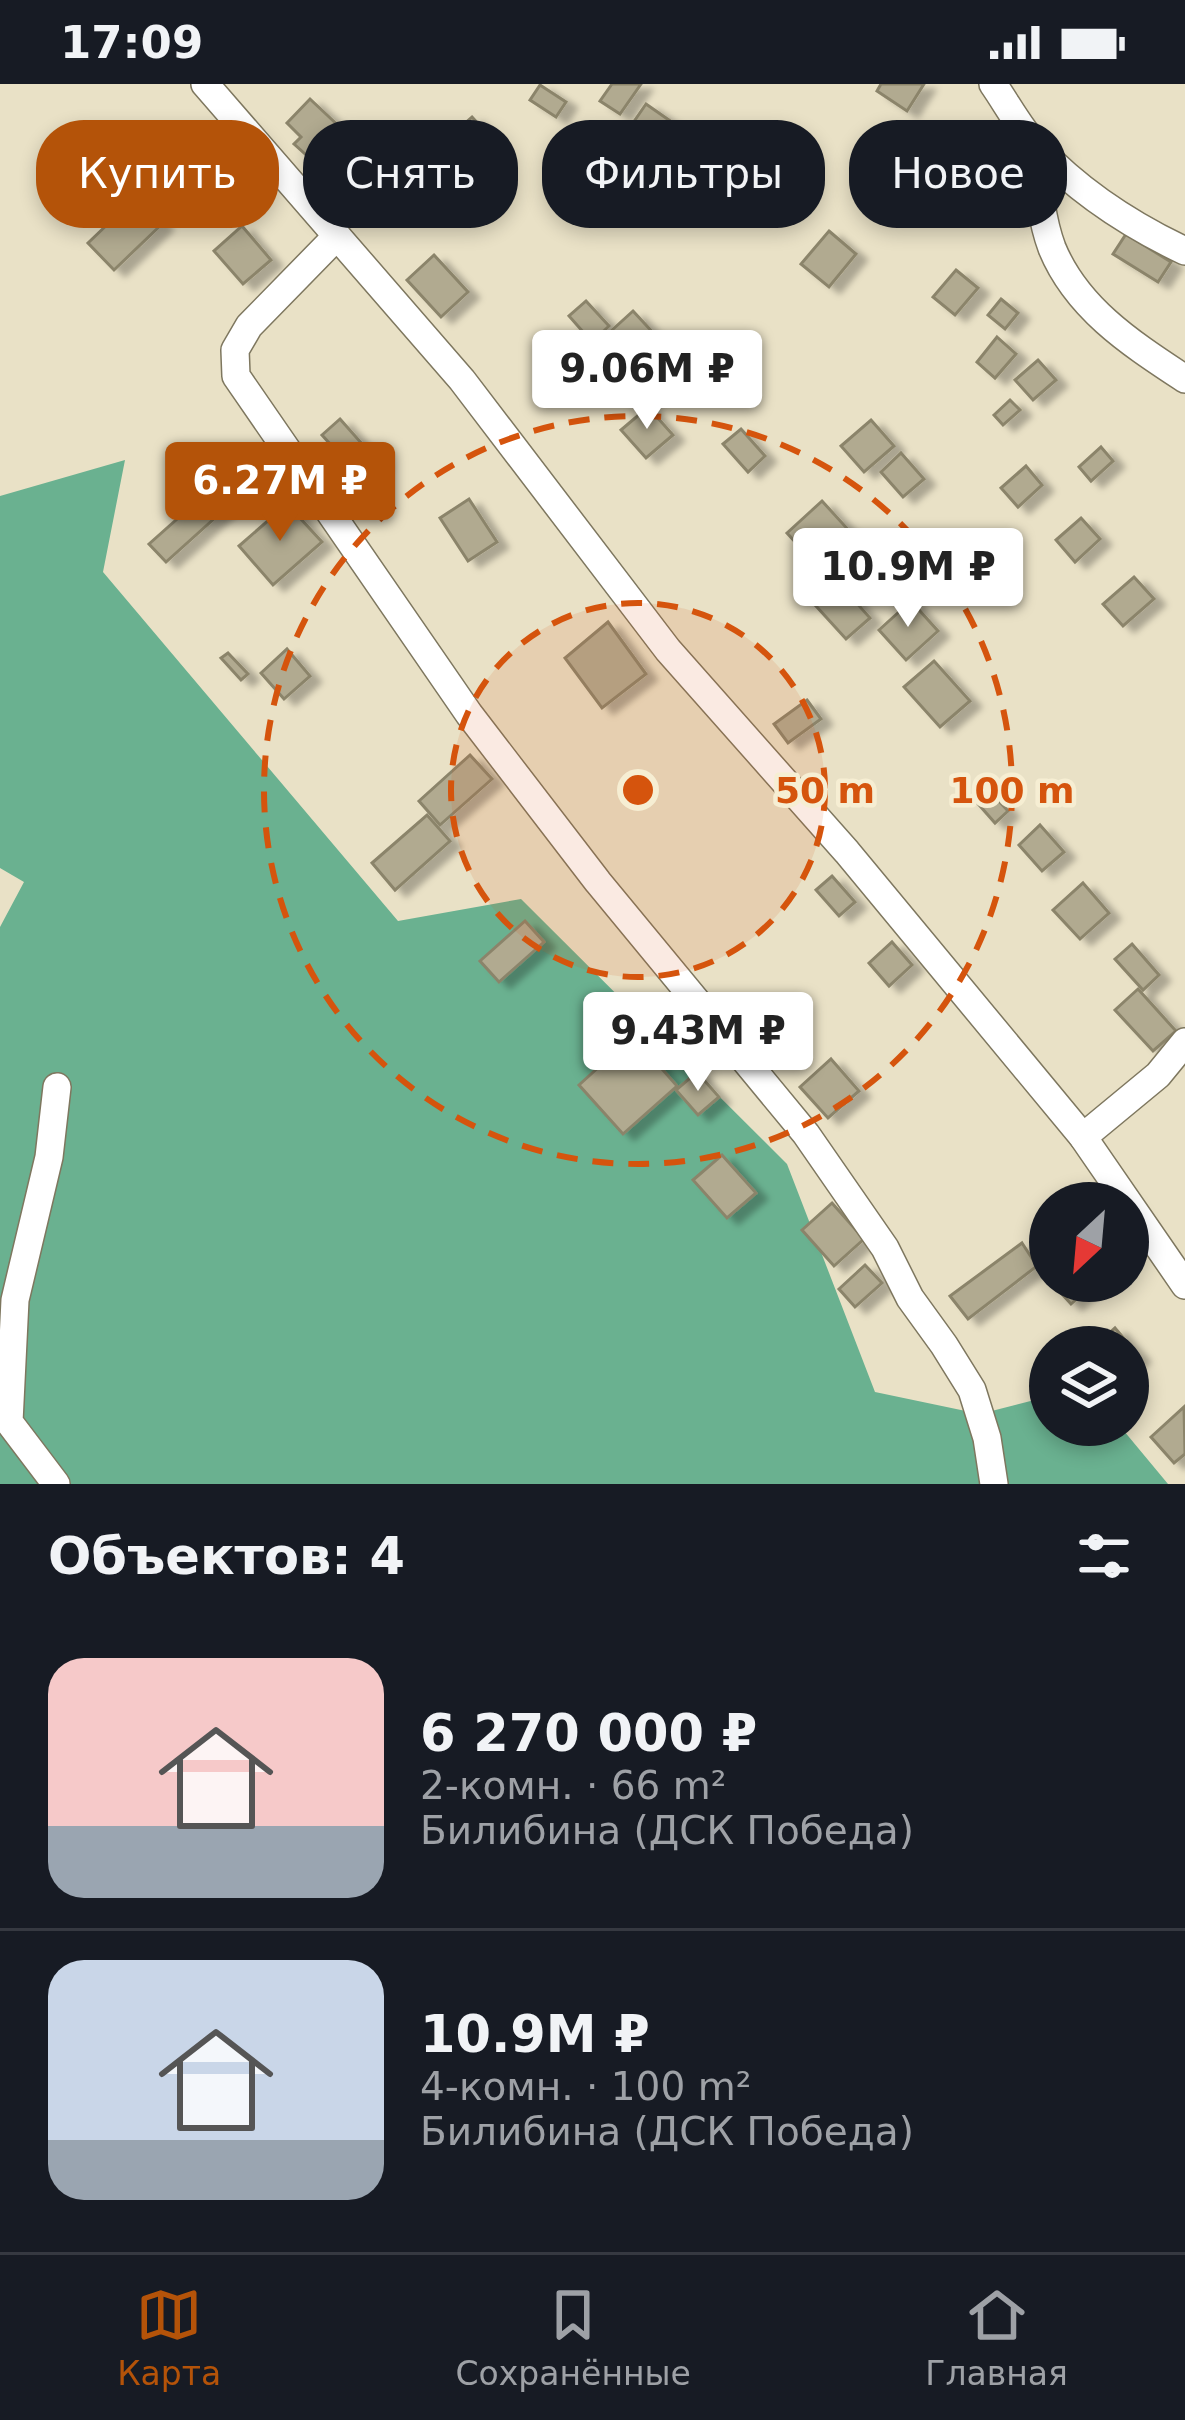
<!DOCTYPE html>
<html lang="ru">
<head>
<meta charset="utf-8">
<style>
  body { margin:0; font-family:"DejaVu Sans",sans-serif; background:#242831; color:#f1f3f6; height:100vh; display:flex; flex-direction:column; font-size:45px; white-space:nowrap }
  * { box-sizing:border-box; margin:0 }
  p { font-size:39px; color:#9ea1a6 }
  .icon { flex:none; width:66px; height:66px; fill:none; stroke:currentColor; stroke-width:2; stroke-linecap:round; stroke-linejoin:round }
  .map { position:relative; height:1400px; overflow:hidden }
  .details { display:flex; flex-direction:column; background:#171b24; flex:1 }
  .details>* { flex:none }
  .guide { position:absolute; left:36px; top:36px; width:1113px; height:108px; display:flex; gap:24px }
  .needle { width:78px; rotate:206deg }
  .tools { position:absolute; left:1029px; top:1098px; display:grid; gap:24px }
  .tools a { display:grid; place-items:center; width:120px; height:120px; border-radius:50%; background:#171b24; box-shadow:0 6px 18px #0003; font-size:60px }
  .price { position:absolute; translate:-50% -102px; padding:0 27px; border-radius:12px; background:#fff; color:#222; font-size:39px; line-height:78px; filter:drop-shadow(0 3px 6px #0008) }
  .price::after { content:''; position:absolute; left:50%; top:72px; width:36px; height:27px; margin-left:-18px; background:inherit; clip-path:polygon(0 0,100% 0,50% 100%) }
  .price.active { background:#b45309; color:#fff }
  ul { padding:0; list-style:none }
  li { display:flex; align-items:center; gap:36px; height:300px; padding:0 48px }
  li+li { border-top:3px solid #363941 }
  li span { display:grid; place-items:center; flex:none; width:336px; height:240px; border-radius:36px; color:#555 }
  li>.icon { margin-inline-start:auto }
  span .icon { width:144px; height:144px; fill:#fffc; stroke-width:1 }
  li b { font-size:51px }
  h2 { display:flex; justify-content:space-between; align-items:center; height:144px; padding:0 48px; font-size:51px }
  .pill { padding:0 42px; border-radius:48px; background:#171b24; box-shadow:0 6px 18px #0003; font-size:42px; line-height:108px }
  .pill.active { background:#b45309; color:#fff }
  .status { display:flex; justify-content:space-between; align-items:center; height:84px; padding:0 60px; background:#171b24; direction:ltr }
  .status svg { height:33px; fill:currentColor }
  .tab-bar { display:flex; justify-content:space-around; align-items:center; height:168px; border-top:3px solid #363941; background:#171b24; font-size:33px; color:#9ea1a6 }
  .tab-bar a { display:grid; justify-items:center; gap:6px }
  .tab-bar .active { color:#b45309 }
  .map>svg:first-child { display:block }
  .forest { fill:#6ab190 }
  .building { fill:#b1aa90; stroke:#8b846b; stroke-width:3; filter:url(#shadow) }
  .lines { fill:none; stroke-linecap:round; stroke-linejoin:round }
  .street-casing { stroke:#7e775f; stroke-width:30 }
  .street { stroke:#fff; stroke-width:27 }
  .ring { fill:none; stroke:#d5540d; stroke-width:6; stroke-dasharray:21 15 }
  .centre { fill:#d5540d; stroke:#f6eed3; stroke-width:6 }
  .ring-label { font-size:36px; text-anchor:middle; font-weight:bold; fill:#d5540d; stroke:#f6eed3; stroke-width:9; stroke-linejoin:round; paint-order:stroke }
</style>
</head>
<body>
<div class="status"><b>17:09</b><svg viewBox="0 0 49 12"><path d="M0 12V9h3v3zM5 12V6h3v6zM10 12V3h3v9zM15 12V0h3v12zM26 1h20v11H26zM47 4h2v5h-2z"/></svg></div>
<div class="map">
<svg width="1185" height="1400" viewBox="0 0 1185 1400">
  <defs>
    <filter id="shadow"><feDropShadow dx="11" dy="6" stdDeviation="3" flood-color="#0004"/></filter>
  </defs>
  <rect width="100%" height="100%" fill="#e9e1c6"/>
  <path class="forest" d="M125 376 103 488 398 837 521 815 787 1080 875 1308 980 1330 1050 1312V1341H1119L1168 1400H0V843L24 798 0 784V412Z"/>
  <g class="building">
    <path d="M612 0H641L620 30 600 17Z"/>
    <path d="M881 0H924L907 27 877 7Z"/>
    <path d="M540 1 566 18 556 33 530 16Z"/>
    <path d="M310 15 344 47 314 78 294 60 301 53 287 39Z"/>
    <path d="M646 20 676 41 657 70 626 49Z"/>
    <path d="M472 33 492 55 476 70 455 48Z"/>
    <path d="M768 75 788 89 767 120 747 106Z"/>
    <path d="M686 91 720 114 712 125 678 103Z"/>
    <path d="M136 113 162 140 114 186 88 159Z"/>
    <path d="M242 142 271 176 243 200 214 167Z"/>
    <path d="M829 147 856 170 829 203 801 180Z"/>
    <path d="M1126 150 1171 178 1158 198 1113 170Z"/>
    <path d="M434 171 468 208 441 233 407 196Z"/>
    <path d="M956 186 978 204 955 231 933 213Z"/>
    <path d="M1001 215 1018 229 1005 245 988 231Z"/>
    <path d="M586 217 609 242 592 258 569 232Z"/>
    <path d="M633 227 657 253 634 273 611 247Z"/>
    <path d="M997 253 1016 270 995 294 977 278Z"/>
    <path d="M1038 276 1056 296 1033 316 1015 296Z"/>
    <path d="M1010 316 1020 326 1003 341 994 331Z"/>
    <path d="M648 323 673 351 646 374 621 346Z"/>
    <path d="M340 335 379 379 361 394 322 351Z"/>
    <path d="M871 336 894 362 864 388 841 362Z"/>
    <path d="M741 345 765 372 748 388 723 360Z"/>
    <path d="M1101 363 1113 377 1091 397 1079 383Z"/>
    <path d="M901 369 924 395 903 413 881 388Z"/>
    <path d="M1026 382 1042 401 1018 423 1001 404Z"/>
    <path d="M230 388 246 406 166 478 149 460Z"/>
    <path d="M469 415 497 458 468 477 440 434Z"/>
    <path d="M822 417 854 452 818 483 787 449Z"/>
    <path d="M287 420 322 458 273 501 239 462Z"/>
    <path d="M1081 434 1100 455 1075 478 1056 456Z"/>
    <path d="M830 489 870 534 846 555 806 511Z"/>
    <path d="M1134 493 1154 515 1123 542 1103 520Z"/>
    <path d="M911 517 938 547 906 576 879 546Z"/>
    <path d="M608 538 646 590 602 624 565 574Z"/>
    <path d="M287 565 310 592 284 615 261 589Z"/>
    <path d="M228 569 248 590 241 596 221 574Z"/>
    <path d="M934 577 970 617 940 643 904 603Z"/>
    <path d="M807 616 821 635 788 659 774 640Z"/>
    <path d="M470 671 492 695 440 741 419 717Z"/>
    <path d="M985 702 1008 727 995 739 973 714Z"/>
    <path d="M427 731 450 757 395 806 372 779Z"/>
    <path d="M1040 741 1064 768 1042 787 1019 761Z"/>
    <path d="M832 792 855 818 839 832 816 806Z"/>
    <path d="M1083 799 1109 829 1080 855 1053 826Z"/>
    <path d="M525 837 544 858 499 898 480 877Z"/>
    <path d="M892 858 912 881 889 902 869 879Z"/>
    <path d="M1132 860 1159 891 1143 906 1115 875Z"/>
    <path d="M1138 905 1176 947 1153 967 1115 926Z"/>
    <path d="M633 952 677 1002 623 1050 579 1001Z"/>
    <path d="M831 975 859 1007 828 1034 800 1003Z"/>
    <path d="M697 988 719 1013 698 1031 676 1006Z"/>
    <path d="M722 1071 756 1109 727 1134 693 1096Z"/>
    <path d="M832 1119 864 1155 834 1182 802 1146Z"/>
    <path d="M1022 1159 1037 1182 968 1235 950 1212Z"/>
    <path d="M865 1181 882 1199 855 1223 839 1205Z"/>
    <path d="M1050 1195V1197H1097L1071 1220 1049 1196Z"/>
    <path d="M1115 1244 1139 1272 1128 1282V1263H1094Z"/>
    <path d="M1184 1323 1185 1370 1174 1379 1151 1353Z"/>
  </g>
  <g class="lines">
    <g class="street-casing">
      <g id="street">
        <path d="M205 0 462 296 668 566 847 768 1083 1053 1185 1201"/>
        <path d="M993 0C1007 20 1020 45 1037 63 1079 108 1130 141 1185 167"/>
        <path d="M1035 61C1038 95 1040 132 1052 164 1077 225 1132 260 1185 295"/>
        <path d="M337 152 249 242 235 266 236 292 469 630 598 798 806 1050 885 1164 910 1214 944 1261 972 1306 987 1354 994 1400"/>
        <path d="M1083 1053 1158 991 1185 958"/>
        <path d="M56 1400 9 1338 15 1216 49 1073 57 1003"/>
      </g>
    </g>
    <use href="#street" class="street"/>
  </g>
  <circle cx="638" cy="706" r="187" fill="#d5540d" fill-opacity=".12"/>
  <g class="ring">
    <circle cx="638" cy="706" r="187"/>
    <circle cx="638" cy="706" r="374"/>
  </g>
  <circle cx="638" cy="706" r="18" class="centre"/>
  <g class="ring-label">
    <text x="825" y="719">50 m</text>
    <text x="1012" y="719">100 m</text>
  </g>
</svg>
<div class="tools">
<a><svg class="needle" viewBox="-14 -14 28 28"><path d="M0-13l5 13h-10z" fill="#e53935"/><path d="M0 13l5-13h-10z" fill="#9ea1a6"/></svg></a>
<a><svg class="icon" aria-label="layers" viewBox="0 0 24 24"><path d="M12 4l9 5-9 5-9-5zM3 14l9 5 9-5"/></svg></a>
</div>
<b class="price" style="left:647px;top:348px">9.06M ₽</b>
<b class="price active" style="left:280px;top:460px">6.27M ₽</b>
<b class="price" style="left:908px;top:546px">10.9M ₽</b>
<b class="price" style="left:698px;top:1010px">9.43M ₽</b>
<div class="guide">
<a class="pill active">Купить</a>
<a class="pill">Снять</a>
<a class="pill">Фильтры</a>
<a class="pill">Новое</a>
</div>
</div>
<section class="details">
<h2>Объектов: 4<svg class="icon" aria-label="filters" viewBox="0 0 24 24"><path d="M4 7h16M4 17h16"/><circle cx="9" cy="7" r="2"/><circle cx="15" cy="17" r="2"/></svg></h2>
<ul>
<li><span style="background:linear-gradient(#f6c9c9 70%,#9aa5b1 0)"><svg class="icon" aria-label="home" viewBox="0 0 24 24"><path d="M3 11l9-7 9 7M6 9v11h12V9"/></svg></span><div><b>6 270 000 ₽</b><p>2-комн. · 66 m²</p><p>Билибина (ДСК Победа)</p></div></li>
<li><span style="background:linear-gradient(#c9d6e8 75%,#9aa5b1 0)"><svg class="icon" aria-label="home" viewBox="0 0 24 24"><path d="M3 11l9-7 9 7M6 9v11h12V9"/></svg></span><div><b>10.9M ₽</b><p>4-комн. · 100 m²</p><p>Билибина (ДСК Победа)</p></div></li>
</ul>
</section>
<nav class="tab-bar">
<a class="active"><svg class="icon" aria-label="map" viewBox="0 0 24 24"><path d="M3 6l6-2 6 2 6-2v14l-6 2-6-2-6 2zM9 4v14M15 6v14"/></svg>Карта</a>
<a><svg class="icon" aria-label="saved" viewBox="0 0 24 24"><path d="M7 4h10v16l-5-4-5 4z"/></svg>Сохранённые</a>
<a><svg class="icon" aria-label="home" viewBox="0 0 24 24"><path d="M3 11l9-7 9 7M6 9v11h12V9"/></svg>Главная</a>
</nav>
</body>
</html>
